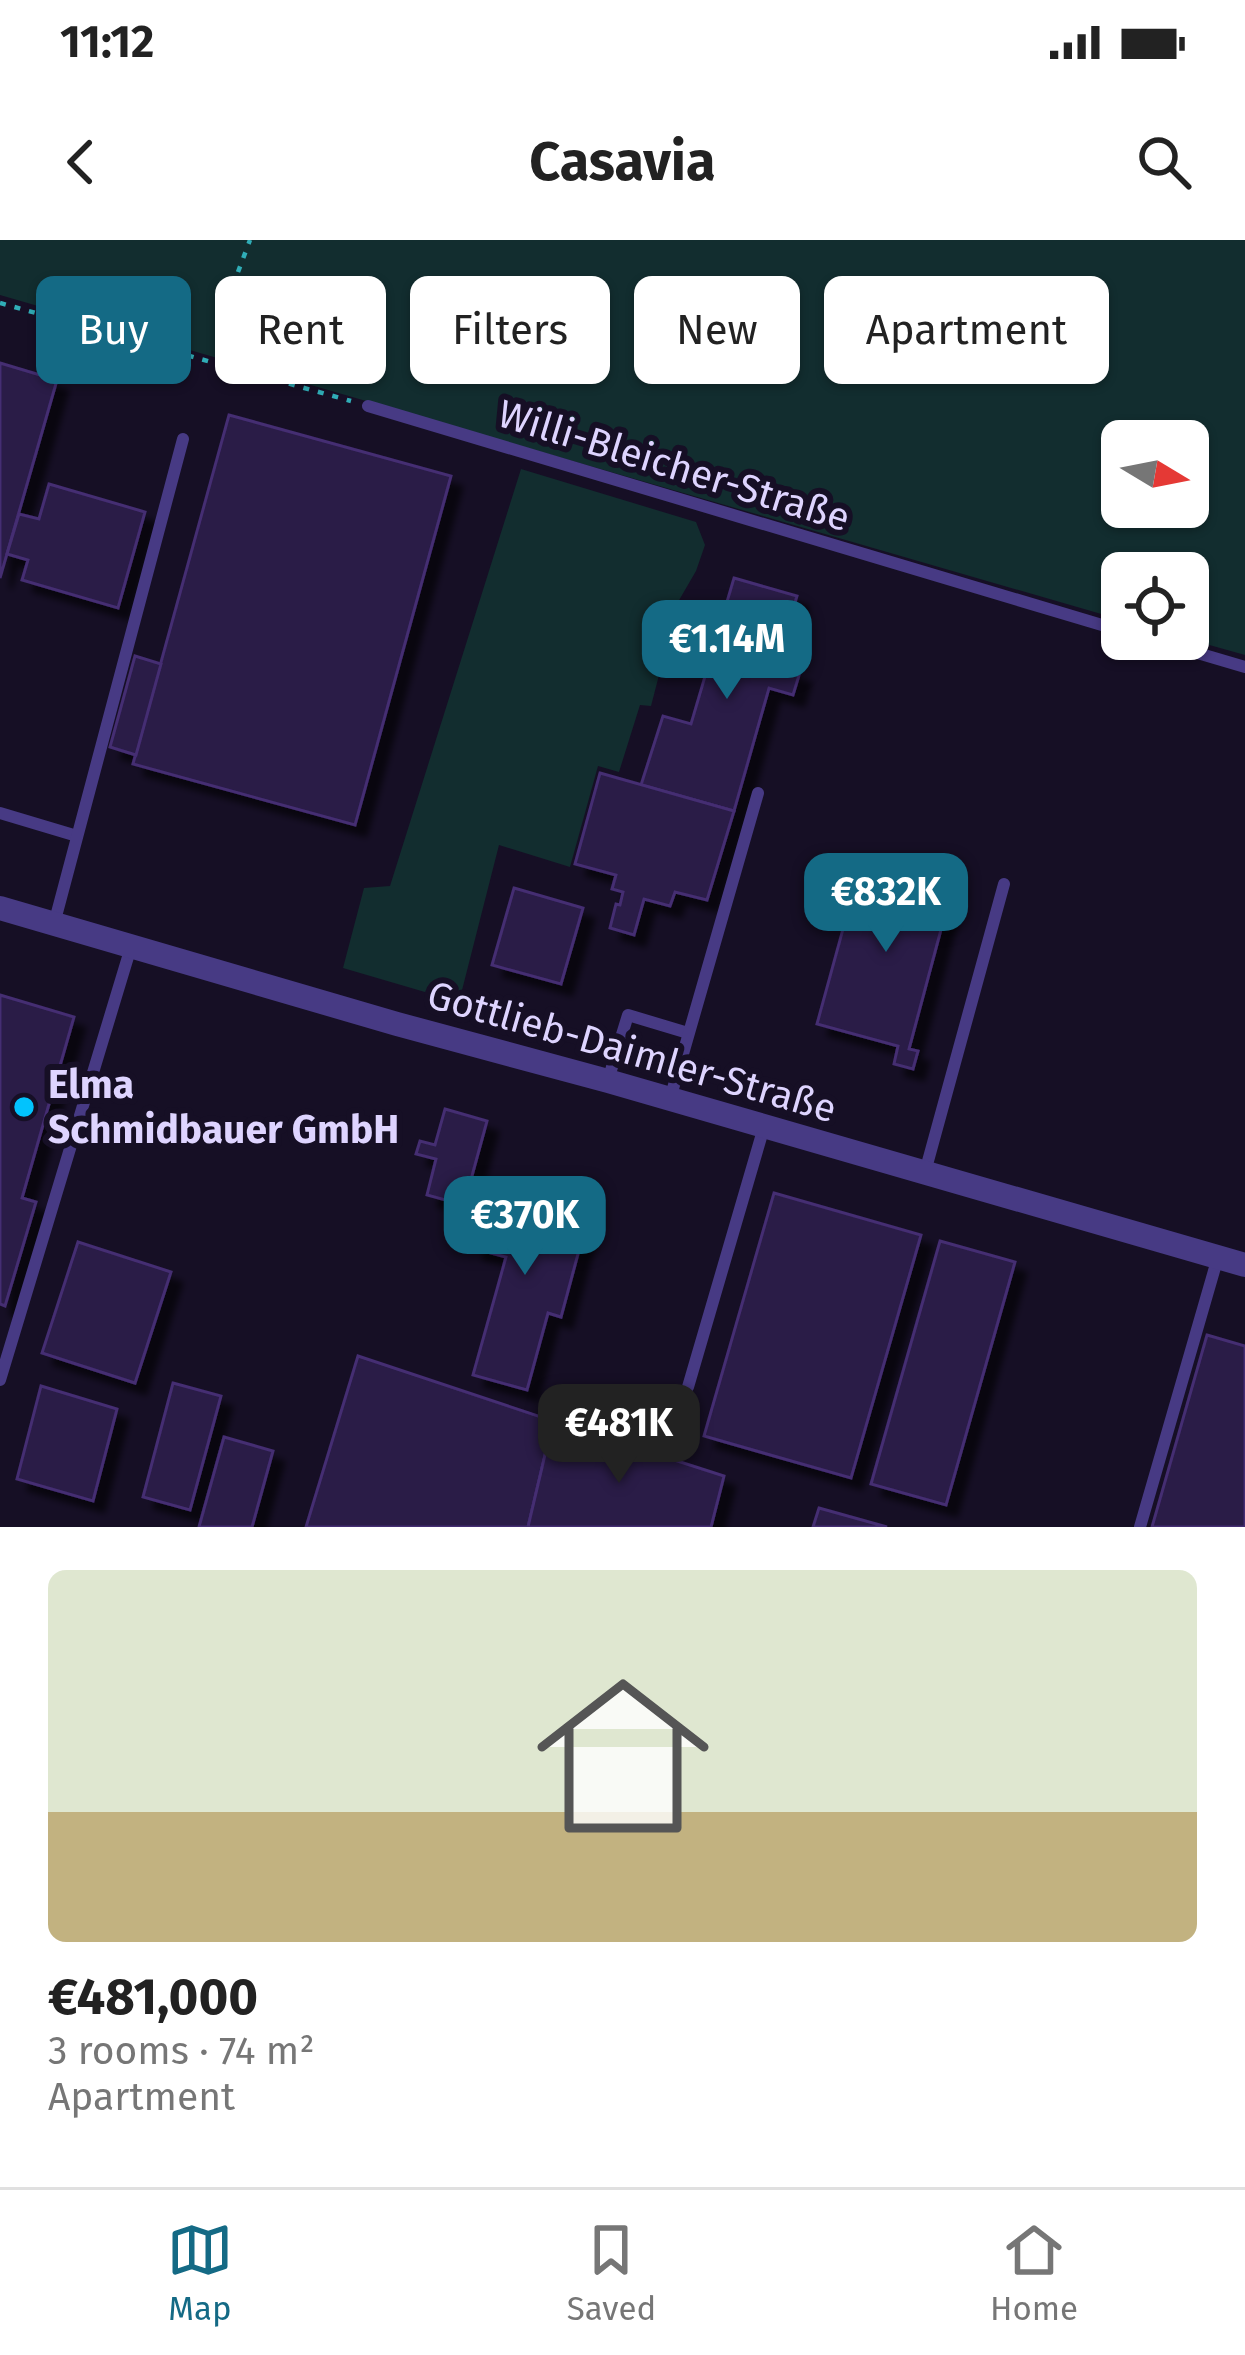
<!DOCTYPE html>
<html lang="en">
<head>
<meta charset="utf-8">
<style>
  body { margin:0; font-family:"Fira Sans",sans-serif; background:#f2f2f2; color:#222; height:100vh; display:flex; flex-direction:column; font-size:45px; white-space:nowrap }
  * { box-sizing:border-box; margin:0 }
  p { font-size:39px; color:#767676 }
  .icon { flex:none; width:66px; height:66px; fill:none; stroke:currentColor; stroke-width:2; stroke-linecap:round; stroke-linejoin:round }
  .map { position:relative; height:1287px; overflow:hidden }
  .sheet { display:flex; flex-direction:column; background:#fff; flex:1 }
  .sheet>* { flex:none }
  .hud { position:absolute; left:36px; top:36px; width:1173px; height:108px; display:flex; gap:24px }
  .needle { width:78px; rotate:100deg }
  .fabs { position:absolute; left:1101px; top:180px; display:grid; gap:24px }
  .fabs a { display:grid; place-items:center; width:108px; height:108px; border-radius:18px; background:#fff; box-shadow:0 3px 9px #0004; font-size:60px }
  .price { position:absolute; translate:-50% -102px; padding:0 27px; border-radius:24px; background:#146a85; color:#fff; font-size:39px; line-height:78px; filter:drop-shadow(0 3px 6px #0008) }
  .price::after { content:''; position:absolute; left:50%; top:72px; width:36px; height:27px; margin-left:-18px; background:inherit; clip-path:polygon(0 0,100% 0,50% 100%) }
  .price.on { background:#222; color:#fff }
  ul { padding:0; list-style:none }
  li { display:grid; align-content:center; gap:24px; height:636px; padding:0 48px }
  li+li { border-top:3px solid #e0e0e0 }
  li span { display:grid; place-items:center; height:372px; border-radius:18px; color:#555 }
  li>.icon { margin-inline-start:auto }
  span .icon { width:216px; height:216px; fill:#fffc; stroke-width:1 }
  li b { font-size:51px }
  .chip { padding:0 42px; border-radius:18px; background:#fff; box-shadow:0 3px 9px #0004; font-size:42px; line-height:108px }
  .chip.on { background:#146a85; color:#fff }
  .status { display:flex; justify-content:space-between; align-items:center; height:84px; padding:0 60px; background:#fff; direction:ltr }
  .status svg { height:33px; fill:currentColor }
  header { display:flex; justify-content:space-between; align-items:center; height:156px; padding:0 48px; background:#fff; font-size:54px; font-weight:700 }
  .tab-bar { display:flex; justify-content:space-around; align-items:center; height:168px; border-top:3px solid #e0e0e0; background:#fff; font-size:33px; color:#767676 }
  .tab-bar a { display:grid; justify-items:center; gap:6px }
  .tab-bar .on { color:#146a85 }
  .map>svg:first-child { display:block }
  .green { fill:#122d2f; fill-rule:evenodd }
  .building { fill:#291b46; stroke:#442d72; stroke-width:3; filter:url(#shadow) }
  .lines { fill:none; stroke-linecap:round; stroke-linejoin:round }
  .path { stroke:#30adb7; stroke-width:4.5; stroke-dasharray:6 9; stroke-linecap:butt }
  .service { stroke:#473a84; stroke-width:12 }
  .minor { stroke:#473a84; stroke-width:24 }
  .poi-dot { fill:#02c3fd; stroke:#160f25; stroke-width:4.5 }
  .labels { text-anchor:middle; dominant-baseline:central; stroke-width:12; stroke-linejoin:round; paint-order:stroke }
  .street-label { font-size:39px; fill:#ded4ff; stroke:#160f25 }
  .poi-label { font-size:39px; font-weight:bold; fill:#ded4ff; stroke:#160f25; text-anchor:start }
</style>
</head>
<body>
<div class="status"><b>11:12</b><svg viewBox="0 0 49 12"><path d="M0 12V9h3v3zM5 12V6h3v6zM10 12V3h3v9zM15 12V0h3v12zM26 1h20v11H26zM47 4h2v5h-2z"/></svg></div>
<header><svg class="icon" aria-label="back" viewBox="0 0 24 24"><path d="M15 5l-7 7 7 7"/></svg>Casavia<svg class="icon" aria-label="search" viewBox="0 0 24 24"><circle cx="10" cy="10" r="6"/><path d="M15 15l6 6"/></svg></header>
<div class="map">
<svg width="1245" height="1287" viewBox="0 0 1245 1287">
  <defs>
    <filter id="shadow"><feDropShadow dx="11" dy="11" stdDeviation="3" flood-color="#0009"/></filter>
  </defs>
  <rect width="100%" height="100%" fill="#160f25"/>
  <g class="green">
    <path d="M0 0H1245V415L1188 399V333H1122V380L0 55ZM1122 201H1188V267H1122Z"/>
    <path d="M521 229 696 282 705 305 696 331 678 362 651 466 640 465 619 532 598 526 570 627 499 605 459 762 343 728 364 648 390 646Z"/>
  </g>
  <g class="building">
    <path d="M0 123 57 140 0 338Z"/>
    <path d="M229 175 451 236 355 585 133 524Z"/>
    <path d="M49 244 145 272 118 368 22 340 28 320 7 314 19 274 39 279Z"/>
    <path d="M734 338 797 356 776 426 800 432 793 455 769 448 734 571 641 545 663 476 691 484Z"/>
    <path d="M135 416 161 424 136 515 110 507Z"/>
    <path d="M600 533 734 571 707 660 675 652 670 666 644 659 634 695 610 688 616 664 620 665 623 652 612 649 616 635 575 624Z"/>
    <path d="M863 616 954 641 909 809 918 811 913 829 894 824 898 806 817 784Z"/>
    <path d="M514 648 583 668 561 744 492 725Z"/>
    <path d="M0 755 74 777 22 958 36 962 5 1066 0 1064Z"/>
    <path d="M445 869 487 881 464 965 427 955 436 919 416 914 420 901 435 905Z"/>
    <path d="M490 945 589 973 561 1077 548 1073 527 1150 473 1135 506 1017 472 1008Z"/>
    <path d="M774 953 921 995 851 1238 704 1196Z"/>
    <path d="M940 1001 1015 1022 946 1265 871 1244Z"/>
    <path d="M78 1002 171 1032 135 1143 42 1113Z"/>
    <path d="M1207 1095 1245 1106V1287H1152Z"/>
    <path d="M358 1116 553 1181 528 1287H306Z"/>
    <path d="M173 1143 221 1156 190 1270 143 1257Z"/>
    <path d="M41 1146 117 1169 93 1261 17 1239Z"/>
    <path d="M553 1181 724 1236 711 1287H528Z"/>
    <path d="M224 1197 273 1211 252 1287H199Z"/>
    <path d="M819 1268 887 1287H813Z"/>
  </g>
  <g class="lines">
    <g class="path">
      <path d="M238 32 250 0"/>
      <path d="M0 63 351 161"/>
    </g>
    <g class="service">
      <path d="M368 166 1122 391"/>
      <path d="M1150 399 1245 427"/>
      <path d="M0 573 77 596"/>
      <path d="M54 684 183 199"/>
      <path d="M608 840 628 775 688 793"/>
      <path d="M670 859 758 553"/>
      <path d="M925 932 1004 644"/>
      <path d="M0 1140 131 707"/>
      <path d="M688 1147 764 887"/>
      <path d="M1140 1287 1218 1017"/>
    </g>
    <path class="minor" d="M0 668 397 784 608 841 1245 1025"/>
  </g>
  <circle class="poi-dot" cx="24" cy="867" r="12"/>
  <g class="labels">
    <g class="street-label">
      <text transform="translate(674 226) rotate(17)">Willi-Bleicher-Straße</text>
      <text transform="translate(632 812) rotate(16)">Gottlieb-Daimler-Straße</text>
    </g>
    <g class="poi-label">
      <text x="48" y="845">Elma<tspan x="48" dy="45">Schmidbauer GmbH</tspan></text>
    </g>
  </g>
</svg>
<div class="fabs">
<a><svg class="needle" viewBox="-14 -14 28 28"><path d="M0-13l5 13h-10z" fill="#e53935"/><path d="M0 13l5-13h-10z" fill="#767676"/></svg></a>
<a><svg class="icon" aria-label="locate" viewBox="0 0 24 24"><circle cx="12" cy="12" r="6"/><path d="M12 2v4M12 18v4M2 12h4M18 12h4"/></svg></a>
</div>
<b class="price" style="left:727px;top:462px">€1.14M</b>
<b class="price" style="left:886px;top:715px">€832K</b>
<b class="price" style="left:525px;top:1038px">€370K</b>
<b class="price on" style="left:619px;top:1246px">€481K</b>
<div class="hud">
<a class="chip on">Buy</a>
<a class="chip">Rent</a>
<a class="chip">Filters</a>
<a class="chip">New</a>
<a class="chip">Apartment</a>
</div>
</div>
<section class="sheet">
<ul>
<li><span style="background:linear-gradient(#dfe7d0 65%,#c2b280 0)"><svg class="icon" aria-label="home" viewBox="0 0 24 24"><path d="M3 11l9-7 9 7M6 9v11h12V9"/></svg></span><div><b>€481,000</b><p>3 rooms · 74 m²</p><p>Apartment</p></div></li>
</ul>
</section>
<nav class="tab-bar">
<a class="on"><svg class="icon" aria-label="map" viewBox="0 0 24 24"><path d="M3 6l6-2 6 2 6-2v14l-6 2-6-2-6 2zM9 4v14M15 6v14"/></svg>Map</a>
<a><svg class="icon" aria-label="saved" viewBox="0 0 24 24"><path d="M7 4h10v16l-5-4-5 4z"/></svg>Saved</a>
<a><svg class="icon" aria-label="home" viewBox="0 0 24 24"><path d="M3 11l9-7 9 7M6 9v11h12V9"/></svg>Home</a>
</nav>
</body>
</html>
